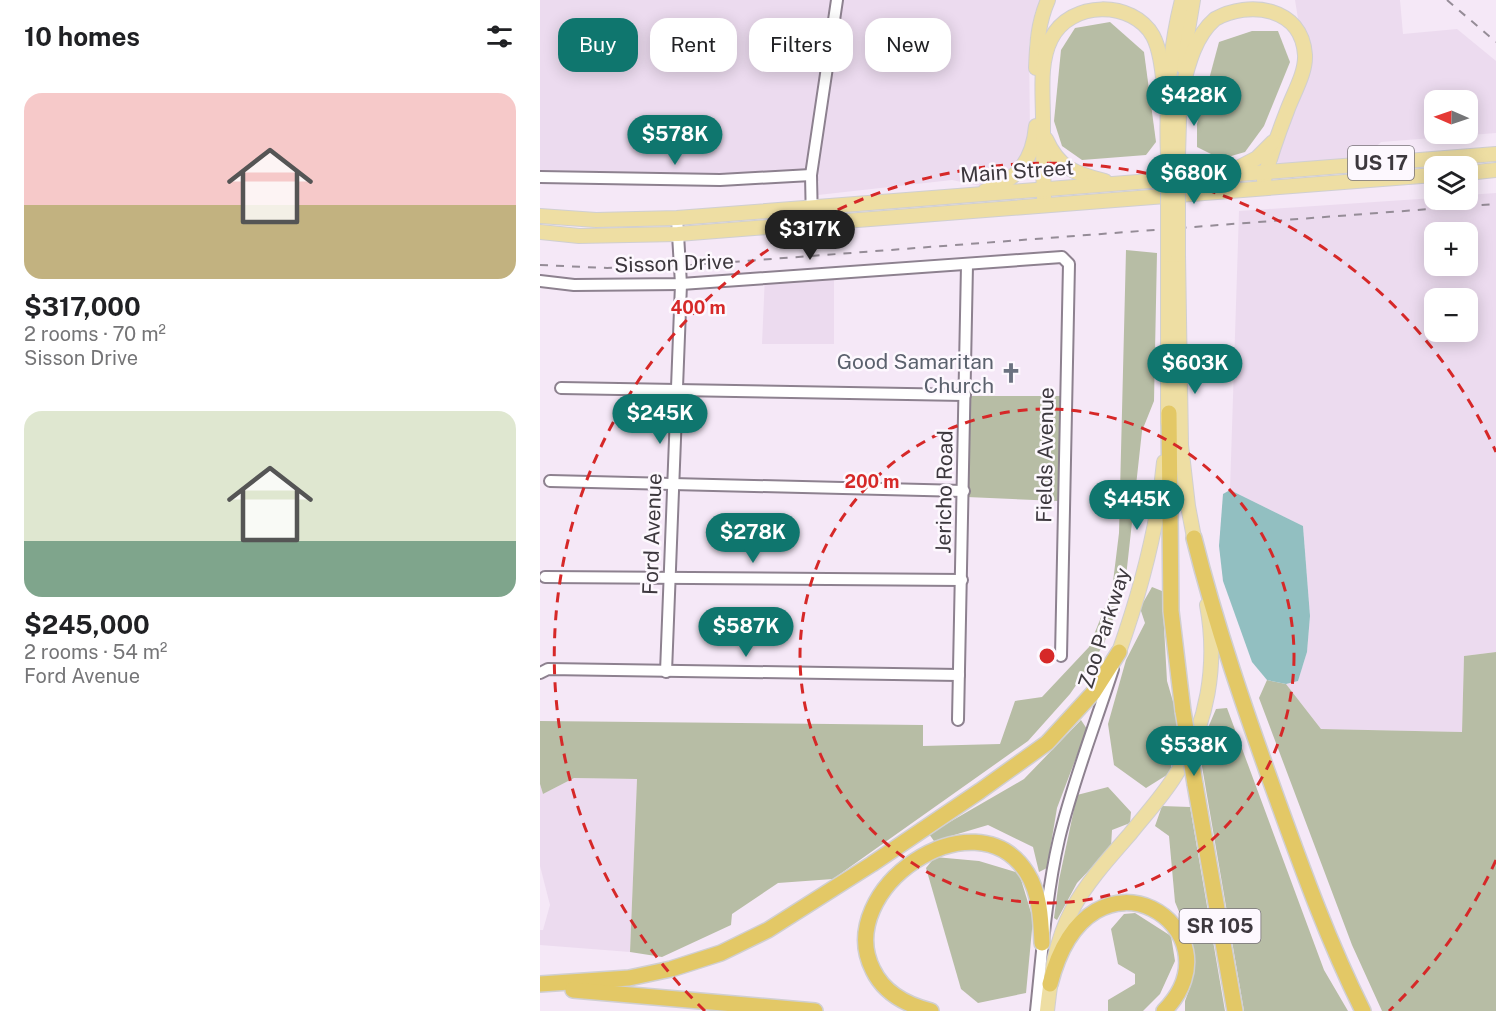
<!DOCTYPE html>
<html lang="en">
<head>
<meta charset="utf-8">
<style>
  body { margin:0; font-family:"Public Sans",sans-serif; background:#f2f2f2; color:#202124; height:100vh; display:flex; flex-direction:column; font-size:22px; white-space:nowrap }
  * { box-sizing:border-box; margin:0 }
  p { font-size:20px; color:#757577 }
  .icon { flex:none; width:33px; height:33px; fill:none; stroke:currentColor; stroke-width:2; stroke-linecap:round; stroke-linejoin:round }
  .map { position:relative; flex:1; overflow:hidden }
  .sheet { display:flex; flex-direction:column; background:#fff; width:540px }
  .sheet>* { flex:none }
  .top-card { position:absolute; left:18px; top:18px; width:570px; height:54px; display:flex; gap:12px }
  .needle { width:39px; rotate:272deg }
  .tools { position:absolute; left:884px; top:90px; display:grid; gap:12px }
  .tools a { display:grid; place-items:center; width:54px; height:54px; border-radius:12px; background:#fff; box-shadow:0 3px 15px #0003; font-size:30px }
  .price { position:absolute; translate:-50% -51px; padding:0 14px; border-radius:21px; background:#0f766e; color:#fff; font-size:20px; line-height:39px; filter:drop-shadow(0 2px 3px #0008) }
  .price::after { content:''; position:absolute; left:50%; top:36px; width:18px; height:14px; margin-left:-9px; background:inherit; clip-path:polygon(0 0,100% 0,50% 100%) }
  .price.selected { background:#222; color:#fff }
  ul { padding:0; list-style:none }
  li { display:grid; align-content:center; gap:12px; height:318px; padding:0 24px }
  li span { display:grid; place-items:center; height:186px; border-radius:18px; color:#555 }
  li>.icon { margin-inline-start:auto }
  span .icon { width:108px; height:108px; fill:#fffc; stroke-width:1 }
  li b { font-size:26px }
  h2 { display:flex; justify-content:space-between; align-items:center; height:72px; padding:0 24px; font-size:26px }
  .tag { padding:0 21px; border-radius:18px; background:#fff; box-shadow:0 3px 15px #0003; font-size:21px; line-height:54px }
  .tag.selected { background:#0f766e; color:#fff }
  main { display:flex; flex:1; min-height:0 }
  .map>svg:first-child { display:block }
  .built { fill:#ecdbef; fill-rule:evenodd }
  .green { fill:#b7bda5 }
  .water { fill:#92bfc1 }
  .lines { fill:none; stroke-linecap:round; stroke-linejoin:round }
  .minor-casing { stroke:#8d818f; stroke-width:14 }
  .major-casing { stroke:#d0cfd1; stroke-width:16 }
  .highway-casing { stroke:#d0cfd1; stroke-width:18 }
  .minor { stroke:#fff; stroke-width:10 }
  .major { stroke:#eedea3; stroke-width:14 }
  .highway { stroke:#e3c866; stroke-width:15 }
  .rail { stroke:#958c97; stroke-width:2; stroke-dasharray:8 8; stroke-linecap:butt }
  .major-bridge-casing { stroke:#d0cfd1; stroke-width:16; stroke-linecap:butt }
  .highway-bridge-casing { stroke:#d0cfd1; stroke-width:18; stroke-linecap:butt }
  .major-bridge { stroke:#eedea3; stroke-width:14 }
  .highway-bridge { stroke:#e3c866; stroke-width:15 }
  .ring { fill:none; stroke:#d62828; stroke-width:3; stroke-dasharray:10 8 }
  .labels { text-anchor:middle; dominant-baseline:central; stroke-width:5; stroke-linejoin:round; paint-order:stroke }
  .shield { fill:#fdf8fe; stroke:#777278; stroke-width:1.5 }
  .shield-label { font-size:20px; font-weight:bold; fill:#3d383e }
  .street-label { font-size:21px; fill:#3d383e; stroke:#fdf8fe }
  .worship-label { font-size:21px; fill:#5b616d; stroke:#fdf8fe; text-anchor:end }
  .centre { fill:#d62828; stroke:#fdf8fe; stroke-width:3 }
  .ring-label { font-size:18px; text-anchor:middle; font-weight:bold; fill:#d62828; stroke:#fdf8fe; stroke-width:5; stroke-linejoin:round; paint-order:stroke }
</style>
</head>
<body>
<main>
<section class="sheet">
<h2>10 homes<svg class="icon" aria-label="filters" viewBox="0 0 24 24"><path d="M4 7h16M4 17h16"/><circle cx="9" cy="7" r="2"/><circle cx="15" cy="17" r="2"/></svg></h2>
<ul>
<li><span style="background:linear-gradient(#f6c9c9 60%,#c2b280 0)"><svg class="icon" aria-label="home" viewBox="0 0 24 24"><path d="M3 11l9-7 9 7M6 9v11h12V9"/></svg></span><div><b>$317,000</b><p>2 rooms · 70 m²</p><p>Sisson Drive</p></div></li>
<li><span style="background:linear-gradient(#dfe7d0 70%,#7fa58c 0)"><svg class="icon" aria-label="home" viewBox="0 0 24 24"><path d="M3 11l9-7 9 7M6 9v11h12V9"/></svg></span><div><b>$245,000</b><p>2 rooms · 54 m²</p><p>Ford Avenue</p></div></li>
</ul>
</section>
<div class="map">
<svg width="956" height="1011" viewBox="0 0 956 1011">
  <rect width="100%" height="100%" fill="#f5e8f7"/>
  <g class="built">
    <path d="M0 0H501L495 12 489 45 490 136 485 153 472 171 452 182 440 186 412 180 278 195 279 181 99 186 0 182Z"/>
    <path d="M755 0H860L863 34 917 29 956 61V133L841 142 823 159 740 165 736 160 766 68ZM894 100H927V134H894Z"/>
    <path d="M956 193V652L924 656 922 732 781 729 746 684 758 681 767 652 770 616 763 526 690 490 699 211 894 198V200H927V195ZM894 232H927V266H894ZM894 298H927V332H894Z"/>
    <path d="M294 270V344H222L225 275Z"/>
    <path d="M34 778 97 779 90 952 0 945V930H3L10 905 0 866V784L3 794Z"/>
  </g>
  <g class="green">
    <path d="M570 22 604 52 616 142 606 155 542 160 522 146 514 121 521 50 535 28Z"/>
    <path d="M712 31H738L750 62 724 126 705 152 681 159 657 147V124L679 42Z"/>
    <path d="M586 250 617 253 614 401 602 431 585 586 563 646 530 694 488 741 293 879 238 883 192 914 191 925 122 957 90 952 97 779 34 778 3 794 0 784V721L383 725V746L460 744 475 701 502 697 549 647 572 590 579 533Z"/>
    <path d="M430 396H521L518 501 427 497Z"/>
    <path d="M612 587 622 591 627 681 639 722 630 773 606 788 574 765 568 724 586 660 605 623 600 608Z"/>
    <path d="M956 652V1011H842L812 945 719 698 727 680 746 684 781 729 922 732 924 656Z"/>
    <path d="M687 708 784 970 808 1011H704L659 749 676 709Z"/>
    <path d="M541 720 547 729 517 808 507 868 499 872 493 847 448 825 394 841 389 834 484 779Z"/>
    <path d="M568 787 591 812 590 823 572 830 571 847 537 883 517 920 514 918 519 880 537 795Z"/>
    <path d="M622 806 650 807 685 1011H645V1001L651 985 652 943 635 902 629 836 615 826Z"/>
    <path d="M395 857 439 861 479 873 493 919 486 993 438 1003 421 989 386 868Z"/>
    <path d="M595 913 631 936 635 961 620 994 603 1011H568V1000L595 984V974L578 964 571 929 584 914Z"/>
  </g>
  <path class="water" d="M690 490 763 526 770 616 767 652 758 681 746 684 727 680 712 662 683 581 679 546 683 494Z"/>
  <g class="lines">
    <g class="minor-casing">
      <g id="minor">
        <path d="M0 177 180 180 271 175"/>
        <path d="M272 224 271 175 297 0"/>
        <path d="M0 281 34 285 141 284 522 257 529 264 521 656"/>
        <path d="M21 388 425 395"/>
        <path d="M10 481 424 491"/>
        <path d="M5 577 422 580"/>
        <path d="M126 672 141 284 137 218"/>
        <path d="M0 673 8 669 419 675"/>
        <path d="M418 720 427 265"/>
        <path d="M496 1011C502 954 506 895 519 839 533 781 555 725 573 669"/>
      </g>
    </g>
    <g class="major-casing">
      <g id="major">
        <path d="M642 66 653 0"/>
        <path d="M496 68C497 43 498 23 508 0"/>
        <path d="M640 97C647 70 653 38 675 19 709 0 762 7 765 55 766 73 753 94 747 111 738 134 730 157 724 180"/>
        <path d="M506 139C519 168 535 174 565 181"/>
        <path d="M638 156 640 88"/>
        <path d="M628 157C626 104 629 51 642 0"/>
        <path d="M690 172 717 158 733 142"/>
        <path d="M927 173 956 170"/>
        <path d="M445 191C478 180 493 160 496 126"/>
        <path d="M504 198C503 172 503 146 503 120 503 93 499 63 511 39 530 0 593 0 613 36 623 55 623 87 627 108"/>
        <path d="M0 216 56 220 137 218 956 154"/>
        <path d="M0 232 39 236 138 234 894 175"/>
        <path d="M638 255 641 445 648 506 656 548"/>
        <path d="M628 422V255"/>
        <path d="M579 652C601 590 618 527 624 462"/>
        <path d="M507 1011C511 975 515 942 532 910 547 882 569 858 590 834 605 815 622 797 635 776 668 726 678 664 667 605"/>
      </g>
    </g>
    <g class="highway-casing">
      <g id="highway">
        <path d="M629 413 631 611 643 711"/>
        <path d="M654 538C676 626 706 713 737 799 763 871 789 943 823 1011"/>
        <path d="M655 784 695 1011"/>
        <path d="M0 984 89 978 131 969 181 953 228 930 332 864 440 791 507 743 553 693 579 652"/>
        <path d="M510 984C550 828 704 930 624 1011"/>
        <path d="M33 990 275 1011"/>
        <path d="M391 1011C367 1005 344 993 333 970 292 890 435 791 487 873 500 893 501 920 502 943"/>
      </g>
    </g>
    <use href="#minor" class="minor"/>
    <use href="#major" class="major"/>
    <use href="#highway" class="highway"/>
    <g class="rail">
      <path d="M907 0 956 42"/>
      <path d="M0 265 67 268 139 266 956 204"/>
    </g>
    <g class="major-bridge-casing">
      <g id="major-bridge">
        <path d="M628 157V255"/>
        <path d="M638 255V156"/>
      </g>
    </g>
    <g class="highway-bridge-casing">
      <path id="highway-bridge" d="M643 711 655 784"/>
    </g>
    <use href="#major-bridge" class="major-bridge"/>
    <use href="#highway-bridge" class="highway-bridge"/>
  </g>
  <g class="ring">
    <circle cx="507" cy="656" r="247"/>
    <path d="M956 860A493 493 0 0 1 849 1011M165 1011A493 493 0 1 1 956 452"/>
  </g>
  <defs>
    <g id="church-bare" transform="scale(1.62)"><path d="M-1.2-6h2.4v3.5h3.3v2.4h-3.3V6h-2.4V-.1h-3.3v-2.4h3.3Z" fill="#6b7280" stroke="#fdf8fe" stroke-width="2.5" paint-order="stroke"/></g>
  </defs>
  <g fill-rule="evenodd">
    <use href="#church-bare" x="471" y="373"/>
  </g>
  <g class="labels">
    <g class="shield">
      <rect x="808" y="146" width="66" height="34" rx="4.5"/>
      <rect x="639.5" y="909" width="81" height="34" rx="4.5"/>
    </g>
    <g class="shield-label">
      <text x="841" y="163">US 17</text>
      <text x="680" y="926">SR 105</text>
    </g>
    <g class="street-label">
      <text transform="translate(477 171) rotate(-4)">Main Street</text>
      <text transform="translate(134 263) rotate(-2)">Sisson Drive</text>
      <text transform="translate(505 455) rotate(-89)">Fields Avenue</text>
      <text transform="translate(404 492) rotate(-89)">Jericho Road</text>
      <text transform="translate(112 534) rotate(-88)">Ford Avenue</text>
      <text transform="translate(564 628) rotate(-72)">Zoo Parkway</text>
    </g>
    <g class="worship-label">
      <text x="454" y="361">Good Samaritan<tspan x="454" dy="24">Church</tspan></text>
    </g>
  </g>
  <circle cx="507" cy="656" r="9" class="centre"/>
  <g class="ring-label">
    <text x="158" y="314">400 m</text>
    <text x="332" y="488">200 m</text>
  </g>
</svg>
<div class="tools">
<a><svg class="needle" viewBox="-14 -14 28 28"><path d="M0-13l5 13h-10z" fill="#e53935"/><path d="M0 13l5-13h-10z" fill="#757577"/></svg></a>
<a><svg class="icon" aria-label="layers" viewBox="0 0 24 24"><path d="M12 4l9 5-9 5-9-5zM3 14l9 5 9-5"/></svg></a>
<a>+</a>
<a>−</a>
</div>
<b class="price" style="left:654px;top:127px">$428K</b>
<b class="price" style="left:135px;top:166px">$578K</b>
<b class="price" style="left:654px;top:205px">$680K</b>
<b class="price selected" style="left:270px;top:261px">$317K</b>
<b class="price" style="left:655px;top:395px">$603K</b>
<b class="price" style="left:120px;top:445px">$245K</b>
<b class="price" style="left:597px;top:531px">$445K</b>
<b class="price" style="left:213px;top:564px">$278K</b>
<b class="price" style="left:206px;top:658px">$587K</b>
<b class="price" style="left:654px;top:777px">$538K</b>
<div class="top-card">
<a class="tag selected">Buy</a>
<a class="tag">Rent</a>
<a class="tag">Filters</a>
<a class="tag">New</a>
</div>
</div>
</main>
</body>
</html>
